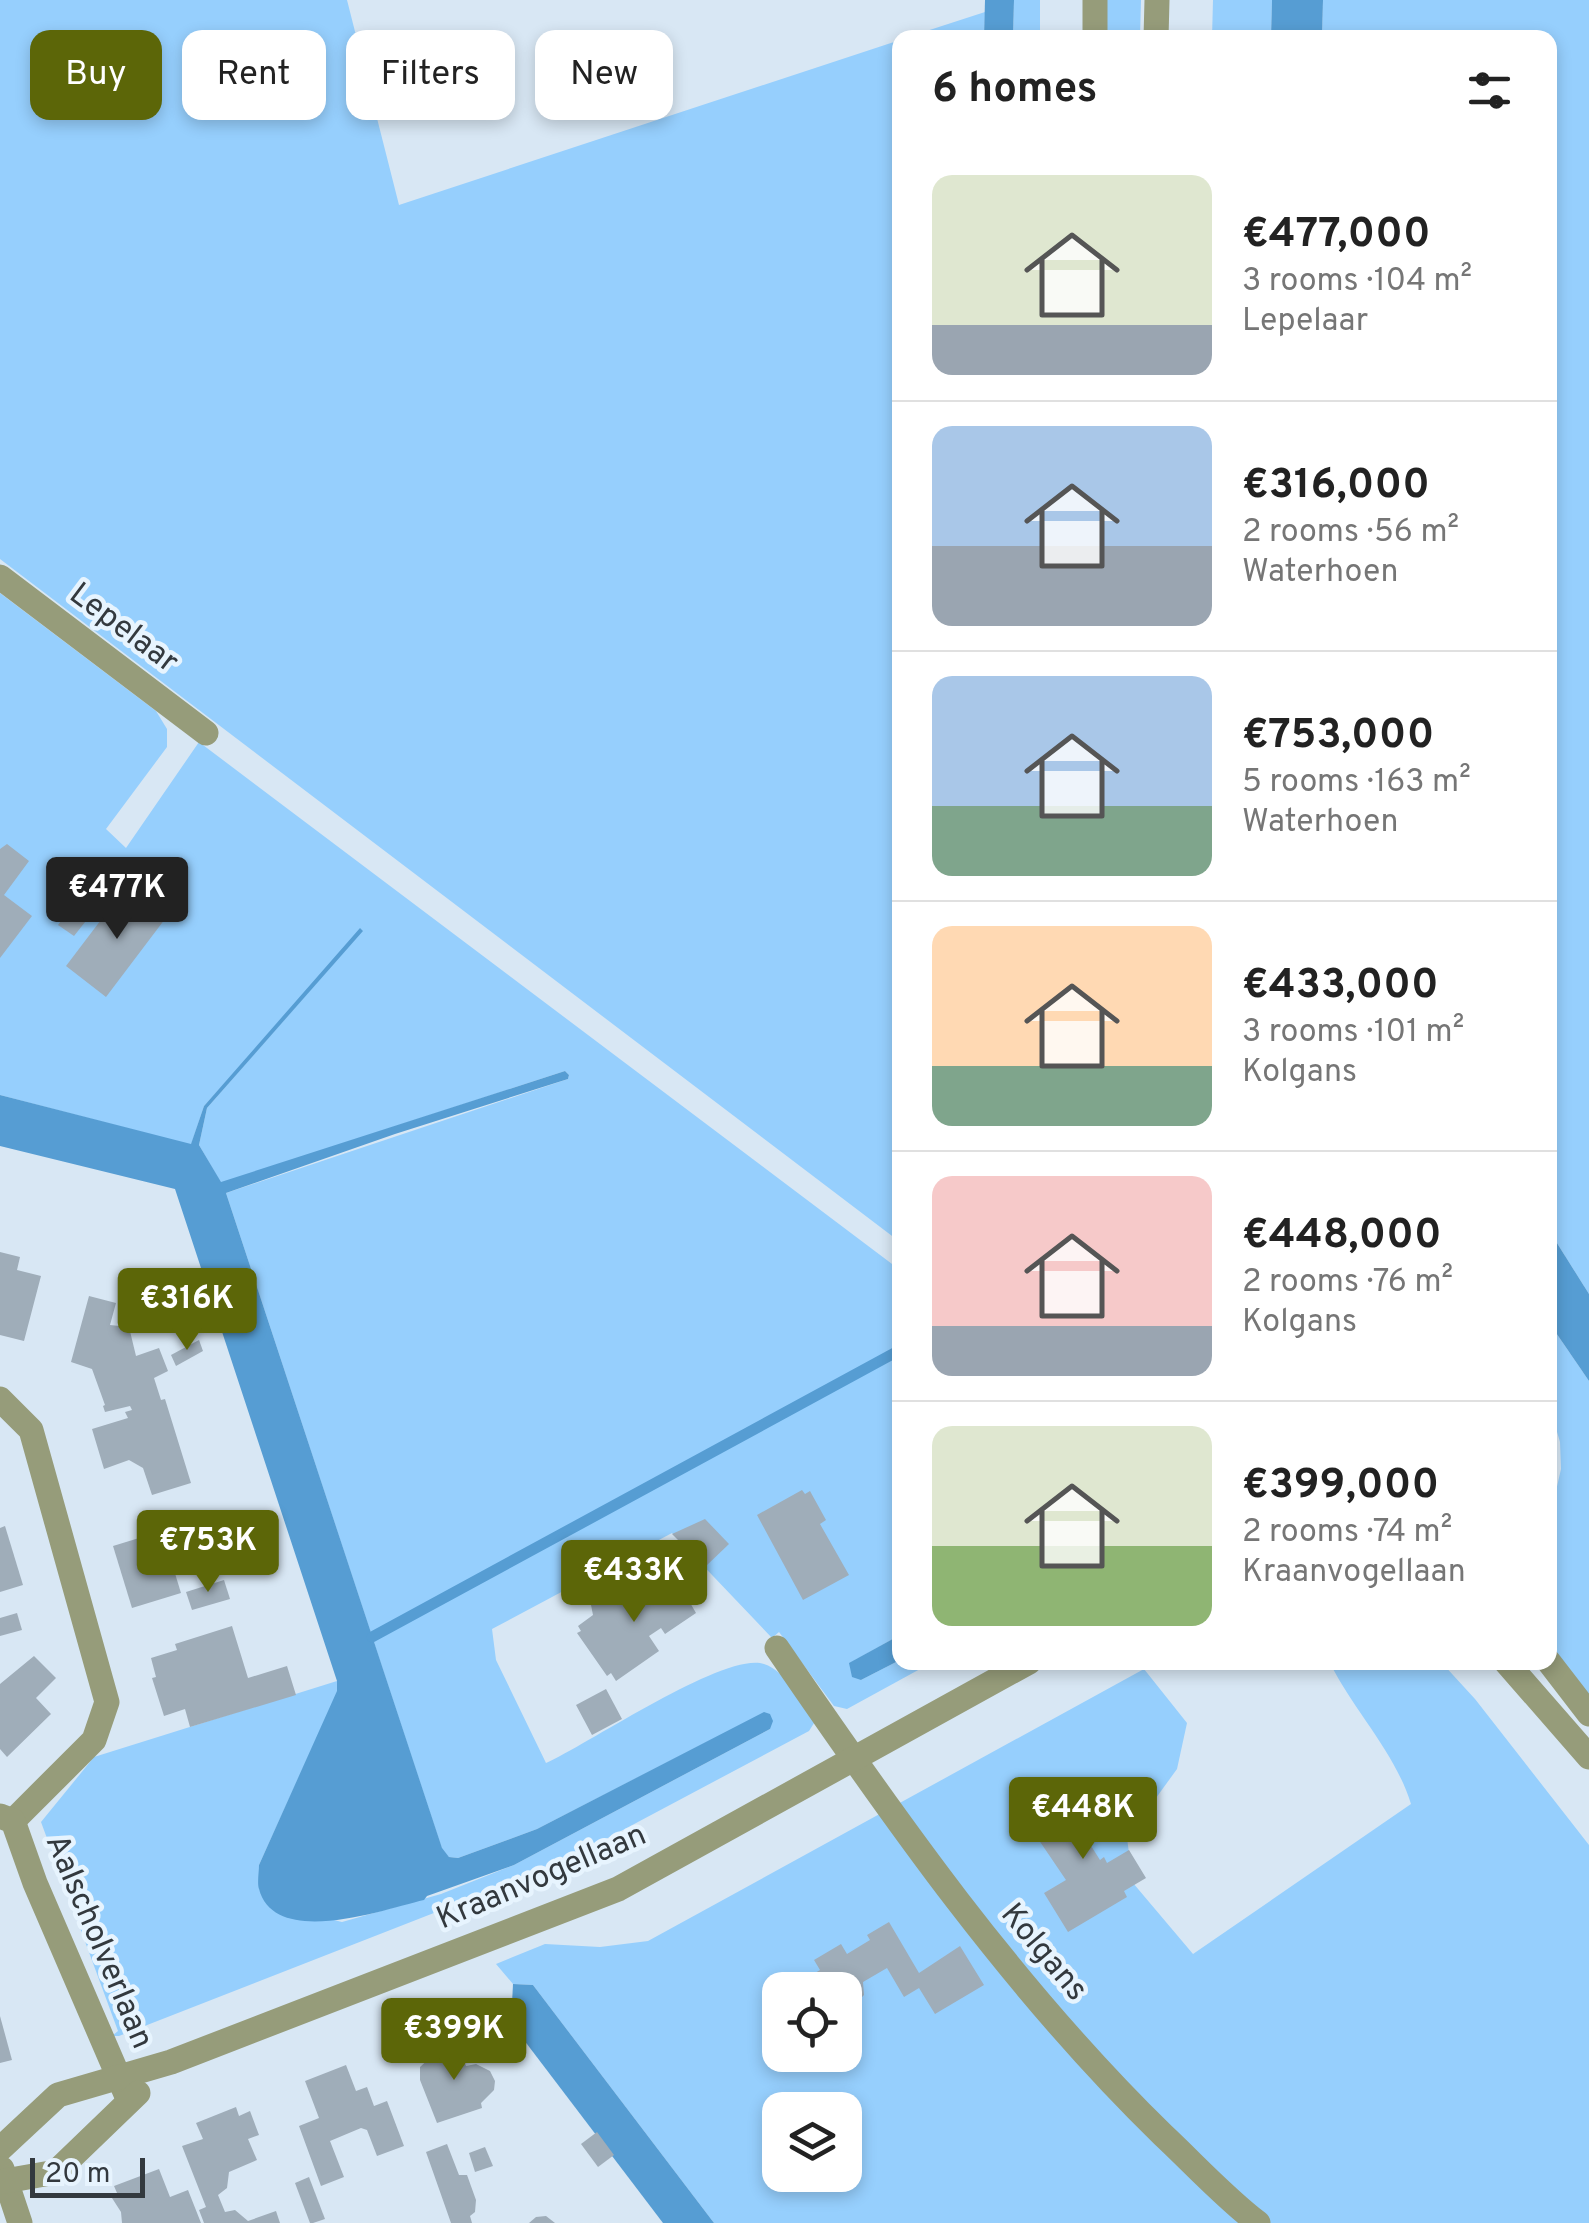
<!DOCTYPE html>
<html lang="en">
<head>
<meta charset="utf-8">
<style>
  body { margin:0; font-family:Overpass,sans-serif; background:#f2f2f2; color:#222; height:100vh; display:flex; flex-direction:column; font-size:38px; white-space:nowrap }
  * { box-sizing:border-box; margin:0 }
  p { font-size:32px; color:#767676 }
  .icon { flex:none; width:55px; height:55px; fill:none; stroke:currentColor; stroke-width:2; stroke-linecap:round; stroke-linejoin:round }
  .map { position:relative; flex:1; overflow:hidden }
  .drawer { position:absolute; left:892px; top:30px; width:665px; height:1640px; display:flex; flex-direction:column; background:#fff; border-radius:20px; box-shadow:0 5px 15px #0003 }
  .drawer>* { flex:none }
  .hud { position:absolute; left:30px; top:30px; width:712px; height:90px; display:flex; gap:20px }
  .fabs { position:absolute; left:762px; top:1972px; display:grid; gap:20px }
  .fabs a { display:grid; place-items:center; width:100px; height:100px; border-radius:20px; background:#fff; box-shadow:0 5px 15px #0003; font-size:50px }
  .scale { position:absolute; left:30px; bottom:25px; width:115px; box-sizing:border-box; padding-left:10px; border:5px solid #33393e; border-top:0; font-size:28px; line-height:35px; white-space:nowrap; color:#33393e; -webkit-text-stroke:8px #e7f4fe; paint-order:stroke }
  .price { position:absolute; translate:-50% -85px; padding:0 22px; border-radius:10px; background:#5c6608; color:#fff; font-size:32px; line-height:65px; filter:drop-shadow(0 2px 5px #0008) }
  .price::after { content:''; position:absolute; left:50%; top:60px; width:30px; height:22px; margin-left:-15px; background:inherit; clip-path:polygon(0 0,100% 0,50% 100%) }
  .price.current { background:#222; color:#fff }
  ul { padding:0; list-style:none }
  li { display:flex; align-items:center; gap:30px; height:250px; padding:0 40px }
  li+li { border-top:2px solid #e0e0e0 }
  li span { display:grid; place-items:center; flex:none; width:280px; height:200px; border-radius:20px; color:#555 }
  li>.icon { margin-inline-start:auto }
  span .icon { width:120px; height:120px; fill:#fffc; stroke-width:1 }
  li b { font-size:42px }
  h2 { display:flex; justify-content:space-between; align-items:center; height:120px; padding:0 40px; font-size:42px }
  .pill { padding:0 35px; border-radius:20px; background:#fff; box-shadow:0 5px 15px #0003; font-size:35px; line-height:90px }
  .pill.current { background:#5c6608; color:#fff }
  .map>svg:first-child { display:block }
  .green { fill:#96cffd; fill-rule:evenodd }
  .water { fill:#569dd3 }
  .lines { fill:none; stroke-linecap:round; stroke-linejoin:round }
  .stream { stroke:#569dd3; stroke-width:11 }
  .building { fill:#9fadb9 }
  .minor { stroke:#969c7a; stroke-width:25 }
  .tertiary { stroke:#969c7a; stroke-width:25 }
  .labels { text-anchor:middle; dominant-baseline:central; stroke-width:9; stroke-linejoin:round; paint-order:stroke }
  .street-label { font-size:32px; fill:#33393e; stroke:#e7f4fe }
</style>
</head>
<body>
<div class="map">
<svg width="1589" height="2223" viewBox="0 0 1589 2223">
  <rect width="100%" height="100%" fill="#d8e7f4"/>
  <g class="green">
    <path d="M0 0H347L399 205 900 40V1242L0 559Z"/>
    <path d="M1014 0H1040V37L1013 38Z"/>
    <path d="M1106 0H1141L1140 37 1105 38Z"/>
    <path d="M1213 0H1272L1271 37 1212 38Z"/>
    <path d="M1323 0H1589V1294L1550 1232V38H1322Z"/>
    <path d="M985 12 984 37H908Z"/>
    <path d="M0 593 156 711 167 729V747L106 829 126 848 199 742 900 1270V1635L850 1663 861 1680 900 1660 931 1663 847 1709 834 1706 779 1632 772 1638 672 1533 492 1629 496 1660 546 1763C589 1744 725 1651 764 1664 786 1671 802 1702 816 1720L809 1731 559 1864 119 2036H112L118 2031 41 1822 94 1757 337 1681 338 1691 259 1865V1889L268 1904 342 1922 441 1894 514 1865 770 1729 764 1713 537 1829 458 1858 449 1857 442 1849 226 1193 568 1079 569 1075 565 1071 221 1183 199 1145 207 1108 363 930 204 1106 191 1145 0 1095Z"/>
    <path d="M1550 1324 1589 1381V1704L1550 1647V1517L1561 1469 1560 1442 1550 1408Z"/>
    <path d="M1330 1663H1442L1475 1699 1589 1845V2223H714L533 1985 513 1984 496 1964 545 1944 600 1947 648 1941 1144 1669 1187 1723 1177 1769 1127 1838 1133 1883 1193 1954 1411 1804C1395 1752 1354 1711 1330 1663ZM780 1990H845V2055H780ZM780 2110H845V2175H780Z"/>
  </g>
  <g class="water">
    <path d="M985 0H1014L1013 37H984Z"/>
    <path d="M1272 0H1323L1322 37H1271Z"/>
    <path d="M360 928 363 931 207 1108 199 1145 221 1182 565 1071 569 1075 568 1079 395 1134 226 1193 442 1848 449 1857 458 1858 537 1829 764 1712 770 1714 773 1721 770 1729 514 1865 427 1896 424 1900C385 1909 275 1949 259 1889 257 1883 259 1872 259 1865L337 1691V1681L175 1189 0 1146V1095L191 1144 204 1106Z"/>
    <path d="M1550 1232 1589 1294V1381L1550 1324Z"/>
    <path d="M900 1635V1660L861 1680 852 1677 849 1663Z"/>
    <path d="M513 1984 533 1985 714 2223H663L511 2023Z"/>
  </g>
  <g class="lines">
    <path class="stream" d="M372 1637 900 1350"/>
  </g>
  <g class="building">
    <path d="M7 844 29 861 4 895 32 916 0 958V849Z"/>
    <path d="M132 888 168 915 106 997 66 966 110 908 114 911Z"/>
    <path d="M77 900 93 912 74 936 58 925Z"/>
    <path d="M0 1252 20 1257 17 1270 41 1276 24 1341 0 1335Z"/>
    <path d="M89 1296 116 1303 110 1325 129 1327 136 1356 159 1348 168 1371 154 1378 161 1400 165 1399 191 1483 152 1495 143 1468 129 1460 104 1469 92 1429 128 1418 125 1412 132 1410 130 1406 105 1412 103 1406 105 1405 92 1369 71 1362Z"/>
    <path d="M199 1340 203 1351 176 1366 171 1355Z"/>
    <path d="M802 1490 805 1494 810 1491 826 1520 820 1524 849 1575 803 1600 757 1515Z"/>
    <path d="M705 1519 729 1544 705 1567 672 1534Z"/>
    <path d="M5 1526 23 1585 0 1592V1528Z"/>
    <path d="M162 1531 181 1593 132 1608 113 1546Z"/>
    <path d="M671 1570 696 1613 665 1634 661 1628 649 1636 659 1651 616 1681 611 1673 607 1676 577 1633 581 1631 578 1626 593 1615 591 1605 604 1596 612 1601 621 1595 630 1607 640 1600 636 1594Z"/>
    <path d="M224 1580 230 1599 192 1610 186 1592Z"/>
    <path d="M17 1613 22 1630 0 1636V1618Z"/>
    <path d="M232 1626 248 1678 287 1666 296 1695 190 1727 185 1709 164 1716 152 1678 156 1677 151 1658 177 1650 175 1644Z"/>
    <path d="M34 1656 56 1678 36 1698 51 1714 7 1757 0 1749V1684Z"/>
    <path d="M606 1689 622 1719 592 1735 576 1705Z"/>
    <path d="M1085 1789 1109 1828 1088 1841 1100 1860 1104 1857 1107 1863 1129 1850 1146 1878 1124 1891 1127 1897 1068 1932 1044 1893 1066 1880 1028 1824Z"/>
    <path d="M889 1922 919 1973 960 1946 984 1985 935 2014 919 1988 904 1997 887 1968 863 1982 864 1995 855 2004H845V1990H780V2006L772 1992 794 1979 797 1984 820 1970 814 1960 841 1944 847 1954 870 1940 867 1935Z"/>
    <path d="M0 2016 12 2060 0 2063Z"/>
    <path d="M456 2041 466 2066 476 2064 490 2071 495 2081 494 2090 481 2103 482 2108 437 2123 420 2080V2067L434 2054 431 2050Z"/>
    <path d="M346 2065 356 2091 367 2087 374 2106 387 2101 404 2146 377 2156 367 2130 361 2128 330 2141 344 2177 321 2186 299 2126 319 2118 305 2081Z"/>
    <path d="M236 2107 239 2116 250 2111 259 2135 248 2139 257 2160 229 2172 227 2188 218 2195 225 2212 235 2210 248 2221 276 2211 280 2223H204L199 2210 206 2207 182 2146 203 2139 196 2123Z"/>
    <path d="M597 2132 614 2155 598 2167 581 2144Z"/>
    <path d="M447 2144 459 2175H467L476 2200 475 2212 470 2216 472 2223H451L426 2152Z"/>
    <path d="M485 2147 493 2166 475 2172 469 2153Z"/>
    <path d="M159 2169 170 2197 188 2190 201 2223H122L121 2212 112 2198 117 2193 114 2186Z"/>
    <path d="M309 2177 325 2219 313 2223H310L295 2183Z"/>
    <path d="M536 2217 546 2216 555 2223H529Z"/>
  </g>
  <g class="lines">
    <g class="minor">
      <path d="M0 577 206 733"/>
      <path d="M0 1399 31 1430 107 1702 94 1740 13 1821"/>
      <path d="M777 1648C894 1819 1014 1990 1163 2135 1194 2164 1224 2197 1258 2223"/>
      <path d="M0 1816 13 1821 35 1883 129 2101"/>
      <path d="M0 2149 58 2095 171 2062 618 1889 1029 1662"/>
      <path d="M2 2169 20 2223"/>
      <path d="M0 2182 56 2172 138 2093"/>
    </g>
    <g class="tertiary">
      <path d="M1095 38V0"/>
      <path d="M1156 38 1157 0"/>
      <path d="M1506 1662 1589 1757"/>
      <path d="M1549 1662 1589 1714"/>
    </g>
  </g>
  <g class="labels">
    <g class="street-label">
      <text transform="translate(123 629) rotate(37)">Lepelaar</text>
      <text transform="translate(542 1878) rotate(-23)">Kraanvogellaan</text>
      <text transform="translate(98 1942) rotate(67)">Aalscholverlaan</text>
      <text transform="translate(1043 1953) rotate(50)">Kolgans</text>
    </g>
  </g>
</svg>
<div class="fabs">
<a><svg class="icon" aria-label="locate" viewBox="0 0 24 24"><circle cx="12" cy="12" r="6"/><path d="M12 2v4M12 18v4M2 12h4M18 12h4"/></svg></a>
<a><svg class="icon" aria-label="layers" viewBox="0 0 24 24"><path d="M12 4l9 5-9 5-9-5zM3 14l9 5 9-5"/></svg></a>
</div>
<div class="scale">20 m</div>
<b class="price current" style="left:117px;top:942px">€477K</b>
<b class="price" style="left:187px;top:1353px">€316K</b>
<b class="price" style="left:208px;top:1595px">€753K</b>
<b class="price" style="left:634px;top:1625px">€433K</b>
<b class="price" style="left:1083px;top:1862px">€448K</b>
<b class="price" style="left:454px;top:2083px">€399K</b>
<div class="hud">
<a class="pill current">Buy</a>
<a class="pill">Rent</a>
<a class="pill">Filters</a>
<a class="pill">New</a>
</div>
<section class="drawer">
<h2>6 homes<svg class="icon" aria-label="filters" viewBox="0 0 24 24"><path d="M4 7h16M4 17h16"/><circle cx="9" cy="7" r="2"/><circle cx="15" cy="17" r="2"/></svg></h2>
<ul>
<li><span style="background:linear-gradient(#dfe7d0 75%,#9aa5b1 0)"><svg class="icon" aria-label="home" viewBox="0 0 24 24"><path d="M3 11l9-7 9 7M6 9v11h12V9"/></svg></span><div><b>€477,000</b><p>3 rooms · 104 m²</p><p>Lepelaar</p></div></li>
<li><span style="background:linear-gradient(#a9c7e8 60%,#9aa5b1 0)"><svg class="icon" aria-label="home" viewBox="0 0 24 24"><path d="M3 11l9-7 9 7M6 9v11h12V9"/></svg></span><div><b>€316,000</b><p>2 rooms · 56 m²</p><p>Waterhoen</p></div></li>
<li><span style="background:linear-gradient(#a9c7e8 65%,#7fa58c 0)"><svg class="icon" aria-label="home" viewBox="0 0 24 24"><path d="M3 11l9-7 9 7M6 9v11h12V9"/></svg></span><div><b>€753,000</b><p>5 rooms · 163 m²</p><p>Waterhoen</p></div></li>
<li><span style="background:linear-gradient(#ffd9b3 70%,#7fa58c 0)"><svg class="icon" aria-label="home" viewBox="0 0 24 24"><path d="M3 11l9-7 9 7M6 9v11h12V9"/></svg></span><div><b>€433,000</b><p>3 rooms · 101 m²</p><p>Kolgans</p></div></li>
<li><span style="background:linear-gradient(#f6c9c9 75%,#9aa5b1 0)"><svg class="icon" aria-label="home" viewBox="0 0 24 24"><path d="M3 11l9-7 9 7M6 9v11h12V9"/></svg></span><div><b>€448,000</b><p>2 rooms · 76 m²</p><p>Kolgans</p></div></li>
<li><span style="background:linear-gradient(#dfe7d0 60%,#8fb573 0)"><svg class="icon" aria-label="home" viewBox="0 0 24 24"><path d="M3 11l9-7 9 7M6 9v11h12V9"/></svg></span><div><b>€399,000</b><p>2 rooms · 74 m²</p><p>Kraanvogellaan</p></div></li>
</ul>
</section>
</div>
</body>
</html>
